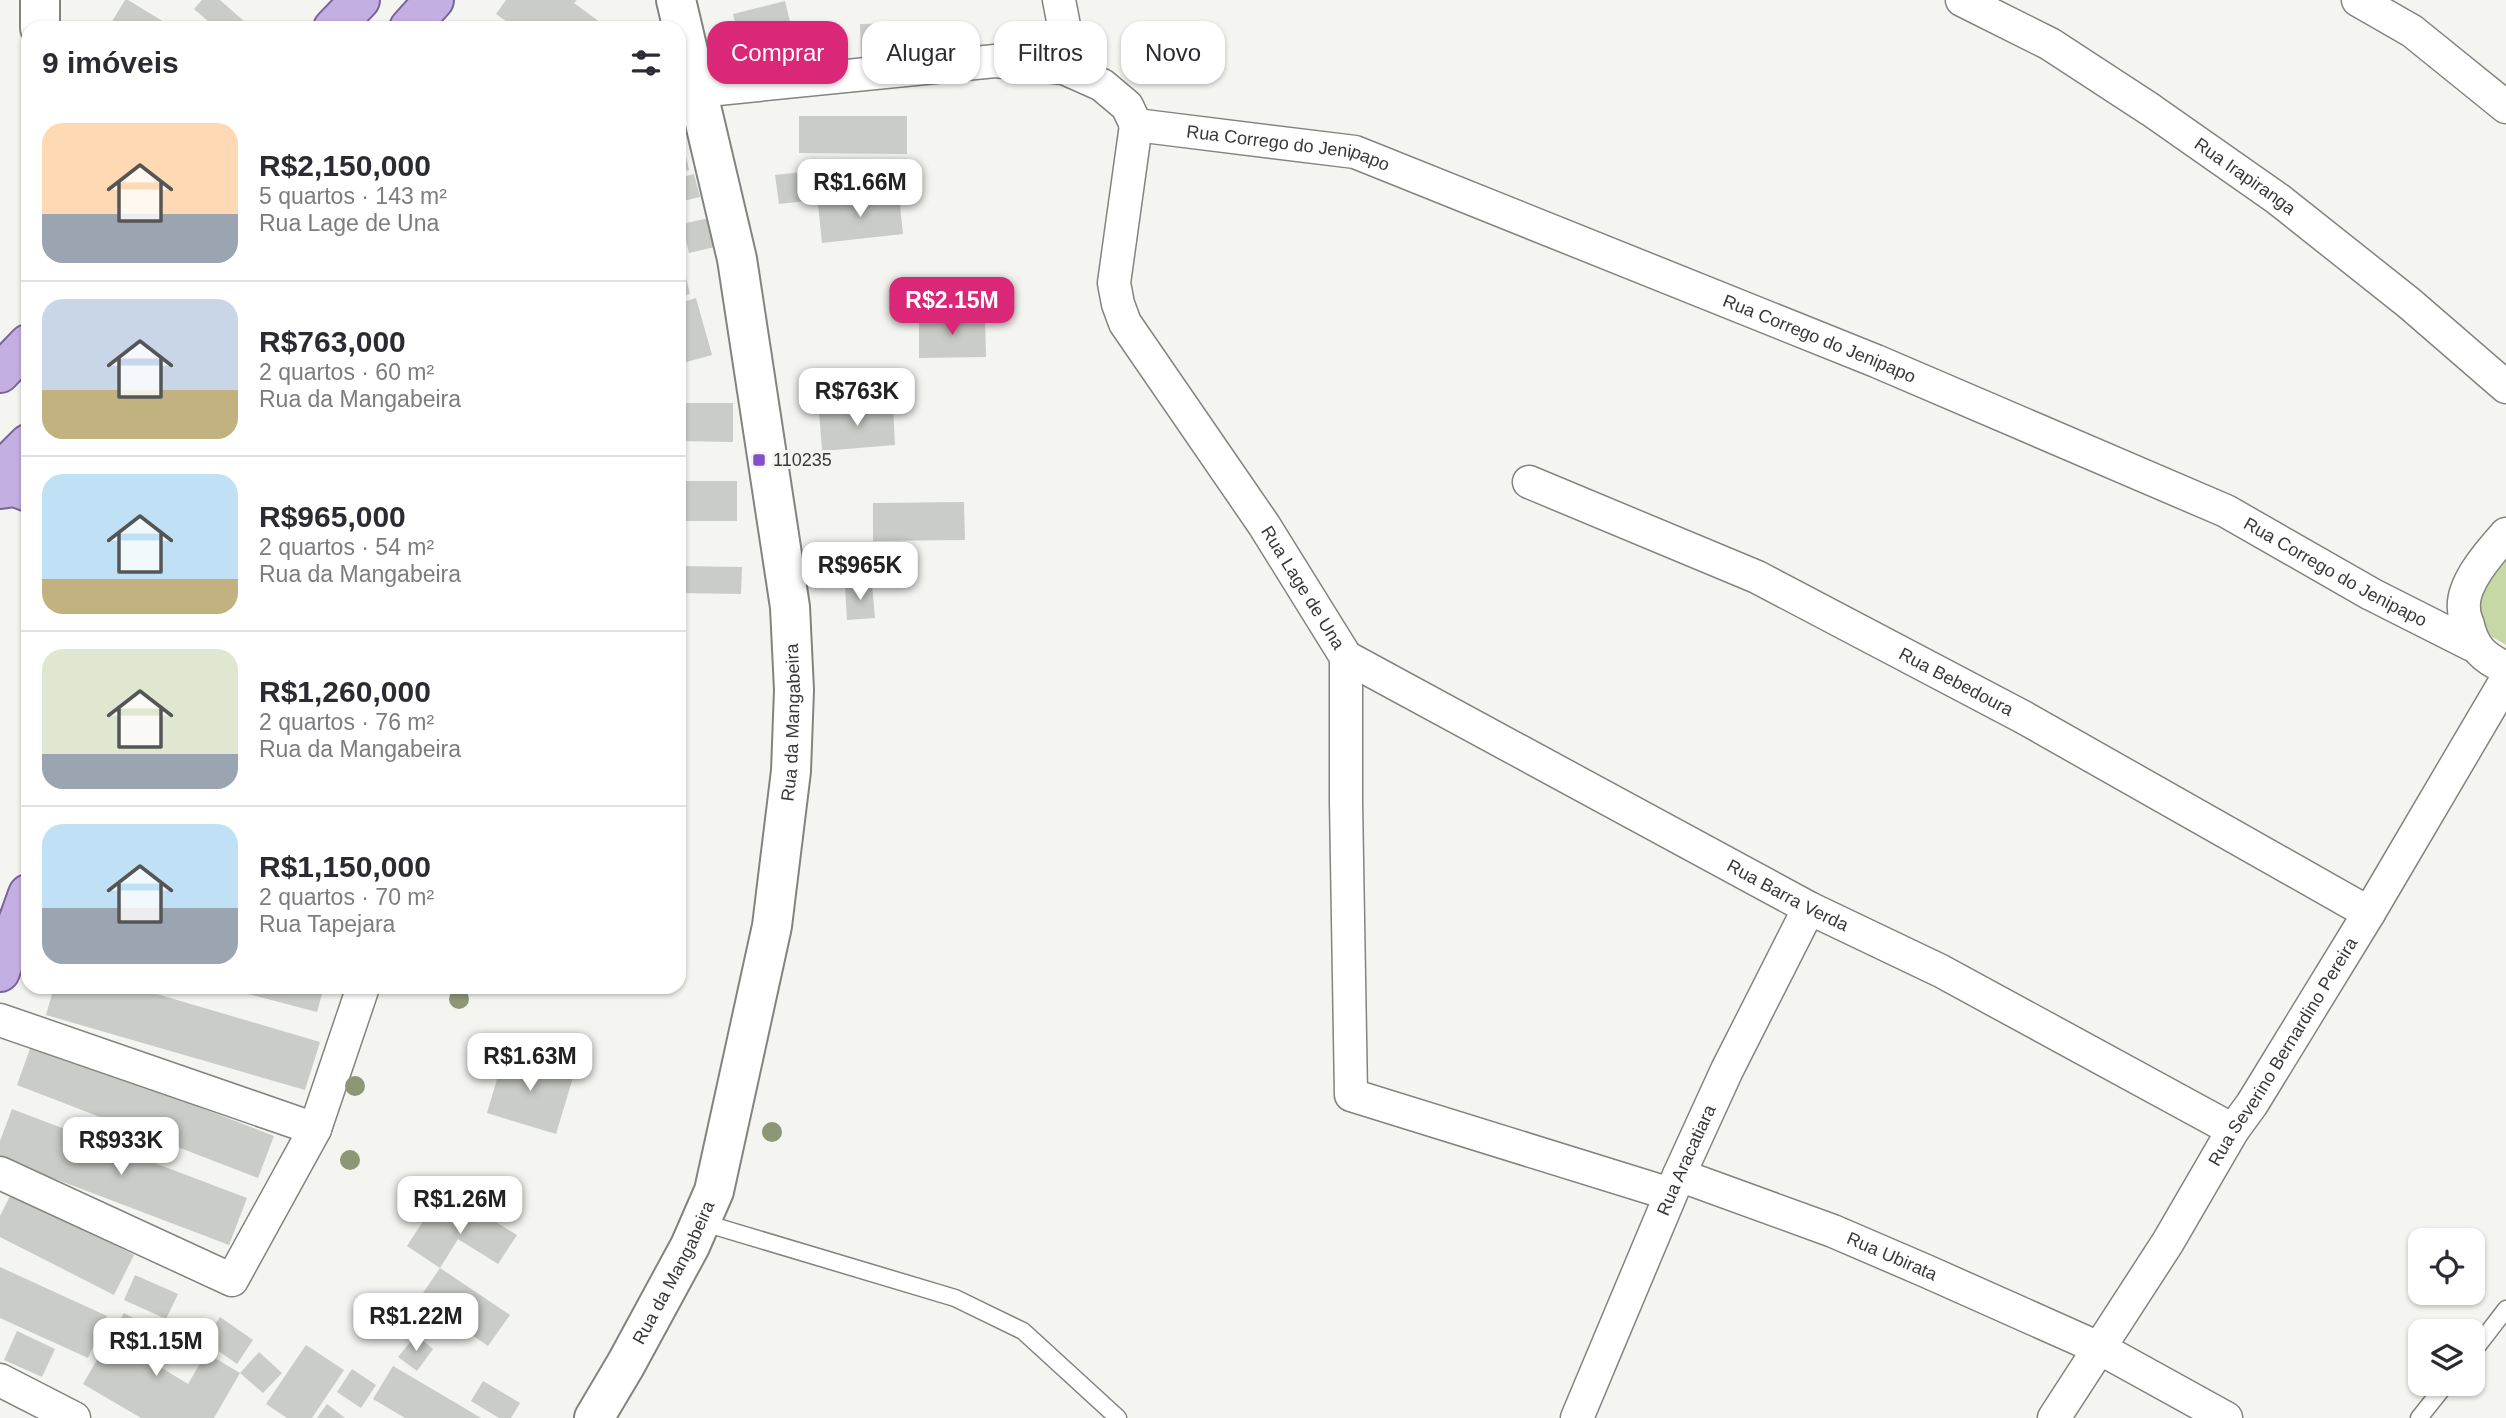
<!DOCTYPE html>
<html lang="pt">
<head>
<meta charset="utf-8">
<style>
  body { margin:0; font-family:Helvetica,sans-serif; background:#f2f2f3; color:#2b2b33; height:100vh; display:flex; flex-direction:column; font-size:26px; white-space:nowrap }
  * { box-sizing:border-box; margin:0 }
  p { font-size:23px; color:#7c7c81 }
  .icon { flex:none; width:38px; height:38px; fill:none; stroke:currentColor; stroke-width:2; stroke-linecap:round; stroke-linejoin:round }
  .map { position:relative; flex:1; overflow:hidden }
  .details { position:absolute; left:21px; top:21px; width:665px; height:973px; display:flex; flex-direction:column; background:#fff; border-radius:21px; box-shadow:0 2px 5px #0004 }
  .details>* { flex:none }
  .banner { position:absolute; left:707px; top:21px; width:665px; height:63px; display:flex; gap:14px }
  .controls { position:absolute; left:2408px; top:1228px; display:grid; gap:14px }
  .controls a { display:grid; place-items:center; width:77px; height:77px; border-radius:14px; background:#fff; box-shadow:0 2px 5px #0004; font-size:35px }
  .price { position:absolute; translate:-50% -60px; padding:0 16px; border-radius:14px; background:#fff; color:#222; font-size:23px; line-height:46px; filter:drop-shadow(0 2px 4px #0008) }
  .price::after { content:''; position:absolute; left:50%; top:42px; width:21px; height:16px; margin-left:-10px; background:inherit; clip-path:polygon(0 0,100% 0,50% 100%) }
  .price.active { background:#db2777; color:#fff }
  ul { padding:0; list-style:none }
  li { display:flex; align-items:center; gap:21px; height:175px; padding:0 21px }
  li+li { border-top:2px solid #e1e1e2 }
  li span { display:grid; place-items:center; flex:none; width:196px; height:140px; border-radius:21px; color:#555 }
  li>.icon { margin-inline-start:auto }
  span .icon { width:84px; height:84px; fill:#fffc; stroke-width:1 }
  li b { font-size:30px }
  h2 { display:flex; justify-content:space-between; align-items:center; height:84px; padding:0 21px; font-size:30px }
  .tag { padding:0 24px; border-radius:21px; background:#fff; box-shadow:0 2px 5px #0004; font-size:24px; line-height:63px }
  .tag.active { background:#db2777; color:#fff }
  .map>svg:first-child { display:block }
  .green { fill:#c5d8a6 }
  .building { fill:#caccc7 }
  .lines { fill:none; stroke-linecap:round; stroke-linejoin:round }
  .service-casing { stroke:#828480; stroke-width:19 }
  .minor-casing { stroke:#828480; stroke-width:35 }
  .tertiary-casing { stroke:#828480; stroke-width:42 }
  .primary-casing { stroke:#79639b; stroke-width:42 }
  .service { stroke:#fff; stroke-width:16 }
  .minor { stroke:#fff; stroke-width:32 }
  .tertiary { stroke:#fff; stroke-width:38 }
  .primary { stroke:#c4afe3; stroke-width:38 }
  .tree { fill:#8d9776 }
  .poi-dot { fill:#844fc7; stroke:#f4f5f1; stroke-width:2.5 }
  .labels { text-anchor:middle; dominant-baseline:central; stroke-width:6; stroke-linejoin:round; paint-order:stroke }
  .street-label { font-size:18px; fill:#393938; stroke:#f4f5f1 }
  .poi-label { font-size:18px; fill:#393938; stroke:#f4f5f1; text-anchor:start }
</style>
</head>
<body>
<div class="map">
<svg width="2506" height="1418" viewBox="0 0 2506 1418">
  <rect width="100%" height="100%" fill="#f4f5f1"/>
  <path class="green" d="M2506 554V645L2487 634 2476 598Z"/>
  <g class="building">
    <path d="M125 0H128L169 25 167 28H108Z"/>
    <path d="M202 0H220L246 23 242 28H216L194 9Z"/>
    <path d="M506 0H577L574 3 608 28H516L496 14Z"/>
    <path d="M785 1 796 46 744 60 733 14Z"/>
    <path d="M894 23 895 56 861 57 860 24Z"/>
    <path d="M799 116H907V154L799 153Z"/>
    <path d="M683 142 689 170 679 172V143Z"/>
    <path d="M803 172 806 201 779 204 775 175Z"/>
    <path d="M694 174 700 197 683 201 679 178Z"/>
    <path d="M899 195 903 234 822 243 818 204Z"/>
    <path d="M709 218 715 247 689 253 682 224Z"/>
    <path d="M684 270 690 294 679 297V271Z"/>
    <path d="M696 298 712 355 679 364V303Z"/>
    <path d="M985 316 986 357 919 358V317Z"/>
    <path d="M679 403H733V442L679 441Z"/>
    <path d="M893 405 895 445 822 451 819 411Z"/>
    <rect x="679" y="481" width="58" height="40"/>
    <path d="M964 502 965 540 873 541V503Z"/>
    <path d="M679 566 742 567 741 594 679 593Z"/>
    <path d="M872 584 875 618 847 620 845 586Z"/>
    <path d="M54 987H133L320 1042 305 1090 46 1015Z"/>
    <path d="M222 987H324L317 1012Z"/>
    <path d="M32 1043 274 1136 258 1178 17 1085Z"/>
    <path d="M505 1052 574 1074 556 1134 487 1113Z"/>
    <path d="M12 1109 247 1198 229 1245 0 1158V1141Z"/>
    <path d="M12 1192 134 1255 114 1295 0 1237V1216Z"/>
    <path d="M436 1201 468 1222 477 1210 517 1235 498 1264 458 1239 440 1268 407 1246Z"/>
    <path d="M0 1267 107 1316 88 1358 0 1318Z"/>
    <path d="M440 1268 510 1315 488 1346 419 1299Z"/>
    <path d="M135 1275 178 1294 166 1319 124 1300Z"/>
    <path d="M124 1313 162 1334 147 1359 188 1384 206 1353 240 1373 214 1418H141L83 1384Z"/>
    <path d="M220 1317 253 1340 237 1364 204 1341Z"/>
    <path d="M17 1331 55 1349 42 1377 4 1360Z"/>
    <path d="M416 1335 433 1349 417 1371 398 1357Z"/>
    <path d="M306 1345 344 1370 312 1418H287L266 1404Z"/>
    <path d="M259 1352 282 1373 263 1393 240 1373Z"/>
    <path d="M393 1366 456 1403 481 1418H405L373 1399Z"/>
    <path d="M352 1369 376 1385 361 1408 337 1392Z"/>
    <path d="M483 1381 520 1403 511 1418H499L471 1401Z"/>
    <path d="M327 1404 345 1418H317Z"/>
  </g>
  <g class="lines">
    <g class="service-casing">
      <g id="service">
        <path d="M701 1222 955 1298 1023 1331 1118 1418"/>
        <path d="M2473 1352 2506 1309"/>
        <path d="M2419 1418 2446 1384"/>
      </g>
    </g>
    <g class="minor-casing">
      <g id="minor">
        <path d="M1059 0 1073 72"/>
        <path id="s1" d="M1962 0 2050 44 2151 110 2278 199 2409 303 2506 387"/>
        <path d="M2358 0 2412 31 2506 107"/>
        <path d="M698 91 995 61 1064 68 1102 85 1127 106 1136 125"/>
        <path id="s2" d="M1136 125 1355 152 1876 361 2226 511 2371 594 2472 645"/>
        <path id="s3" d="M1136 125 1114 283 1118 304 1125 323 1264 525 1346 657V802L1351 1095 1670 1194"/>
        <path id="s4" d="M1529 482 1757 577 2023 717 2369 913"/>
        <path d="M2506 534C2490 552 2461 584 2464 609 2464 615 2466 620 2468 625 2473 648 2484 658 2506 668"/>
        <path id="s5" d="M1346 657 1809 908 1941 971 2233 1130"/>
        <path d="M0 1020 315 1129"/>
        <path d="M0 1173 232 1280 315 1129 363 987"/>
        <path id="s6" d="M1679 1175 1833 1231 1926 1271 2101 1349 2226 1418"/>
        <path d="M0 1380 74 1418"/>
        <path id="s7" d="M1577 1418 1679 1175 1727 1070 1809 908"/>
        <path id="s8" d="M2054 1418 2168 1242 2233 1130 2252 1104 2369 913 2506 680"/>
      </g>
    </g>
    <g class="tertiary-casing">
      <g id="tertiary">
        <path d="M40 28V0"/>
        <path id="s9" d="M594 1418 626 1364 690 1246 714 1191 772 926 791 771 794 690 790 607 737 259 676 0"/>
      </g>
    </g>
    <g class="primary-casing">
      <g id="primary">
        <path d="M333 28 360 0"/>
        <path d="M409 28 434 0"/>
        <path d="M0 373 28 344"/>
        <path d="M0 472 28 444"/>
        <path d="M0 489 15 487 28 492"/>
        <path d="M0 972 28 894"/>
      </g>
    </g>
    <use href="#service" class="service"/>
    <use href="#minor" class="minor"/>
    <use href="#tertiary" class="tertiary"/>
    <use href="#primary" class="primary"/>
  </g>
  <g class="tree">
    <circle cx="459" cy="999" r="10"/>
    <circle cx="355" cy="1086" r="10"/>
    <circle cx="772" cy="1132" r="10"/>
    <circle cx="350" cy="1160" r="10"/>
  </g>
  <rect class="poi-dot" x="752" y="453" width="14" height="14" rx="3.5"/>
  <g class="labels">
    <g class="street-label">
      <text stroke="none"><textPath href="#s2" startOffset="154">Rua Corrego do Jenipapo</textPath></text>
      <text stroke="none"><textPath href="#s1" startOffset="334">Rua Irapiranga</textPath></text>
      <text stroke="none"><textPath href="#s2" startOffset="721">Rua Corrego do Jenipapo</textPath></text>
      <text stroke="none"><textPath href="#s2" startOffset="1288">Rua Corrego do Jenipapo</textPath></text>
      <text stroke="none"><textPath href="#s3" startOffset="520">Rua Lage de Una</textPath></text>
      <text stroke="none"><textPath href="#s4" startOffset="472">Rua Bebedoura</textPath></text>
      <text stroke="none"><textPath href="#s9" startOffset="733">Rua da Mangabeira</textPath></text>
      <text stroke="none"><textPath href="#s5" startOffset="502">Rua Barra Verda</textPath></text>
      <text stroke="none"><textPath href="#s8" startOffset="432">Rua Severino Bernardino Pereira</textPath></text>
      <text stroke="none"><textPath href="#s7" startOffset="280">Rua Aracatiara</textPath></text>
      <text stroke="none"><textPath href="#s6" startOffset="228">Rua Ubirata</textPath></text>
      <text stroke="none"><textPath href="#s9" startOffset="166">Rua da Mangabeira</textPath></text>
    </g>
    <g class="poi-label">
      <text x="773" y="460">110235</text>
    </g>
  </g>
</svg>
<div class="controls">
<a><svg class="icon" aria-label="locate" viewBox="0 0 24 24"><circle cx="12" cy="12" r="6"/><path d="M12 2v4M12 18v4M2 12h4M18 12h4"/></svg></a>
<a><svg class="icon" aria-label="layers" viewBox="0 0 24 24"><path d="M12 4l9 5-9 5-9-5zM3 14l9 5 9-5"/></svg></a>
</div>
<b class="price" style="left:860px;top:219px">R$1.66M</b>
<b class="price active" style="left:952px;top:337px">R$2.15M</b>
<b class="price" style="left:857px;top:428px">R$763K</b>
<b class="price" style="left:860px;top:602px">R$965K</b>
<b class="price" style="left:530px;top:1093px">R$1.63M</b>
<b class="price" style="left:121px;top:1177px">R$933K</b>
<b class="price" style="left:460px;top:1236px">R$1.26M</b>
<b class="price" style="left:416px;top:1353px">R$1.22M</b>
<b class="price" style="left:156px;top:1378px">R$1.15M</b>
<div class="banner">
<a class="tag active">Comprar</a>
<a class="tag">Alugar</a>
<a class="tag">Filtros</a>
<a class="tag">Novo</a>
</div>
<section class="details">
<h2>9 imóveis<svg class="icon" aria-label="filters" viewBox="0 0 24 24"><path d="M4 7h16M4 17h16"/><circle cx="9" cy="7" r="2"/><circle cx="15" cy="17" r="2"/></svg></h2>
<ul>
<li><span style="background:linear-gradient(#ffd9b3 65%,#9aa5b1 0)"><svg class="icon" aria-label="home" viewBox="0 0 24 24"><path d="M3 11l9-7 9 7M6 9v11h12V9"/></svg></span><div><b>R$2,150,000</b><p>5 quartos · 143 m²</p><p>Rua Lage de Una</p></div></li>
<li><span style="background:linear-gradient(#c9d6e8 65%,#c2b280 0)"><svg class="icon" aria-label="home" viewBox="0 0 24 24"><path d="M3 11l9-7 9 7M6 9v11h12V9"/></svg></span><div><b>R$763,000</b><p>2 quartos · 60 m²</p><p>Rua da Mangabeira</p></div></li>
<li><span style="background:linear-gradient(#bfe0f5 75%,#c2b280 0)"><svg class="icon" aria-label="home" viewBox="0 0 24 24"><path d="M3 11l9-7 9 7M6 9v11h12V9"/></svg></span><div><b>R$965,000</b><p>2 quartos · 54 m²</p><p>Rua da Mangabeira</p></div></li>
<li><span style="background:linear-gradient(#dfe7d0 75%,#9aa5b1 0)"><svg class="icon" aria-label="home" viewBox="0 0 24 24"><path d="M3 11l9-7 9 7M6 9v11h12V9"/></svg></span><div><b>R$1,260,000</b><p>2 quartos · 76 m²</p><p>Rua da Mangabeira</p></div></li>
<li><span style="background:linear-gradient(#bfe0f5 60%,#9aa5b1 0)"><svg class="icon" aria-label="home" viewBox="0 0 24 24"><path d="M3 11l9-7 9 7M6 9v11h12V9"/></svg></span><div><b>R$1,150,000</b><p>2 quartos · 70 m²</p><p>Rua Tapejara</p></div></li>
</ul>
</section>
</div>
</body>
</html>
